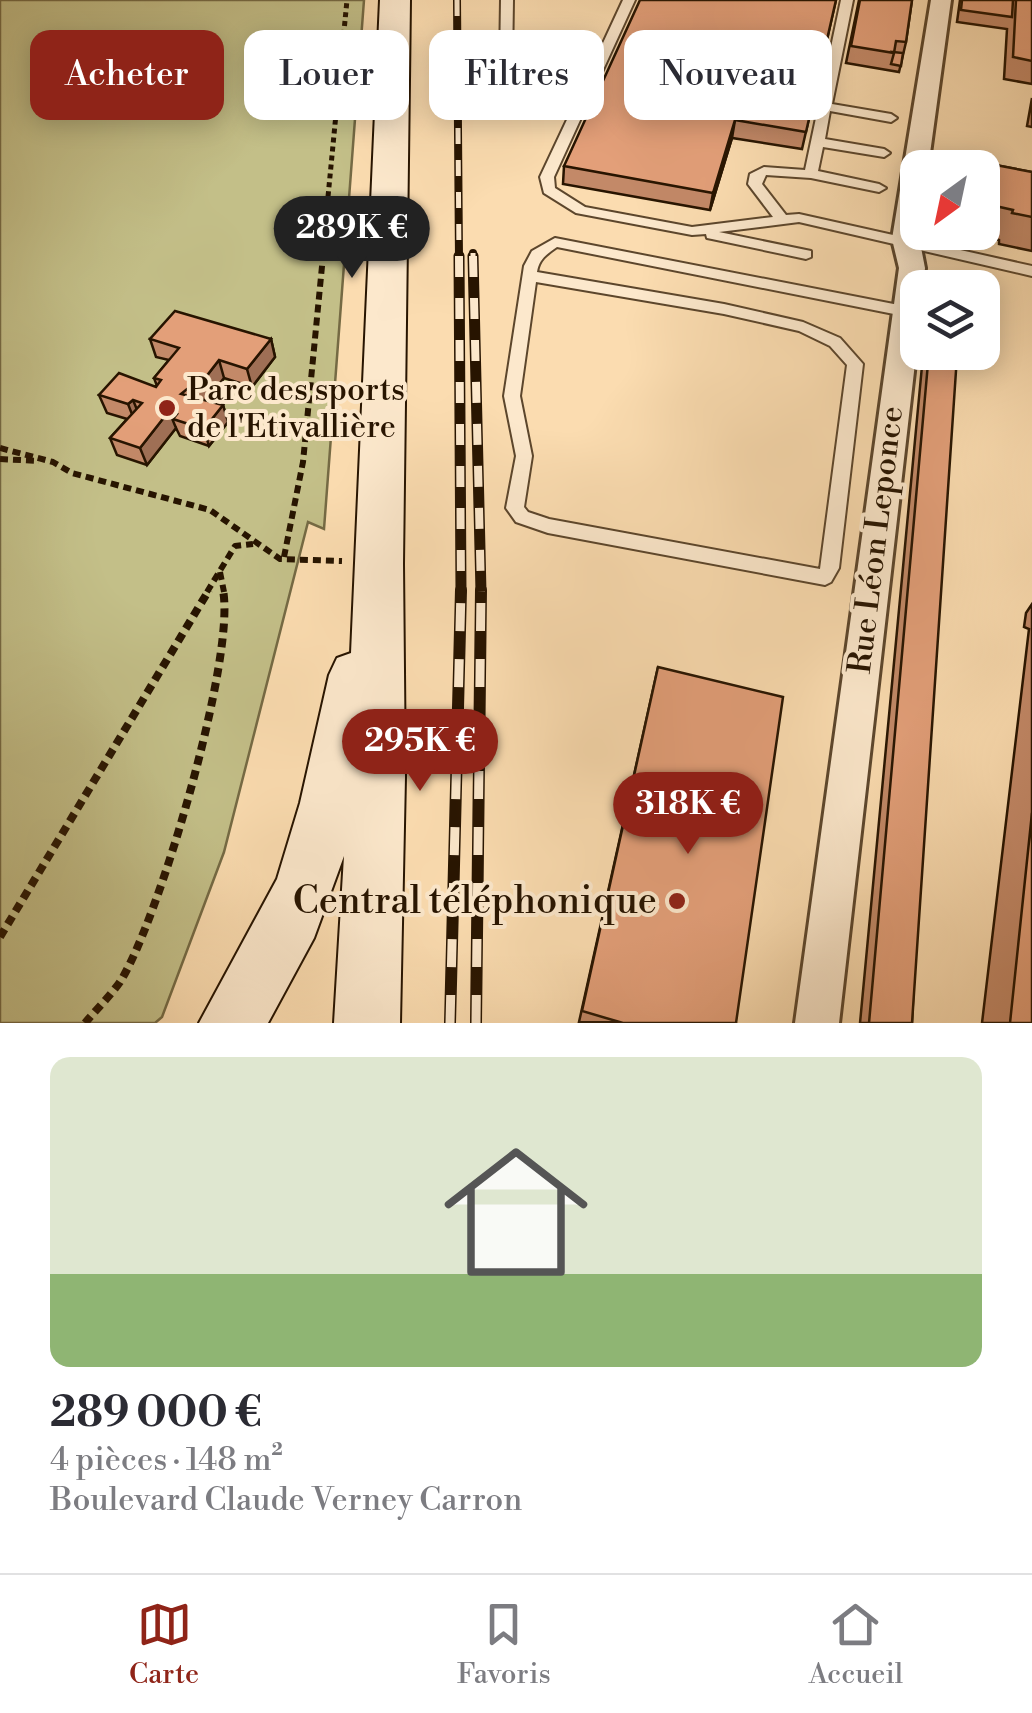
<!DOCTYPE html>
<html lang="fr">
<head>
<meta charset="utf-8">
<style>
  body { margin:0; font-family:"Libre Bodoni",serif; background:#f7f7f7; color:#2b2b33; height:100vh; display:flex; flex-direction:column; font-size:38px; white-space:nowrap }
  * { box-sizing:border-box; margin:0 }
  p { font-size:32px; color:#7c7c81 }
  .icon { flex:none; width:55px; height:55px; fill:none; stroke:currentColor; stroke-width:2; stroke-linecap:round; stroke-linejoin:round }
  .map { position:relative; height:1023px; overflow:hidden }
  .details { display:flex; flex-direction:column; background:#fff; flex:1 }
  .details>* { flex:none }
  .guide { position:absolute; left:30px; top:30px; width:972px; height:90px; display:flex; gap:20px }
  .needle { width:65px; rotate:213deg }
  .buttons { position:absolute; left:900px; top:150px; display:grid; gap:20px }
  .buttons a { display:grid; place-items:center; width:100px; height:100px; border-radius:20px; background:#fff; box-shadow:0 5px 25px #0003; font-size:50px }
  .price { position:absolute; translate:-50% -85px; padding:0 22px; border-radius:35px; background:#8f2418; color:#fff; font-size:32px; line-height:65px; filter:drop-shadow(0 2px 5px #0008) }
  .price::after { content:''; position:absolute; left:50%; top:60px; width:30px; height:22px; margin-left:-15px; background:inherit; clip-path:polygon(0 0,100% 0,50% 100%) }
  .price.on { background:#222; color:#fff }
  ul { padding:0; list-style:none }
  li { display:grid; align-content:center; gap:20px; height:530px; padding:0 50px }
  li+li { border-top:2px solid #e1e1e2 }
  li span { display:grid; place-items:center; height:310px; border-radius:20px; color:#555 }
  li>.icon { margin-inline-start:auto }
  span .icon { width:180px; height:180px; fill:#fffc; stroke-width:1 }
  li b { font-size:42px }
  .tag { padding:0 35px; border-radius:20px; background:#fff; box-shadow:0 5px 25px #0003; font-size:35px; line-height:90px }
  .tag.on { background:#8f2418; color:#fff }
  .dock { display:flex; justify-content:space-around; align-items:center; height:140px; border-top:2px solid #e1e1e2; background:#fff; font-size:28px; color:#7c7c81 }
  .dock a { display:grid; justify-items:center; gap:5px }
  .dock .on { color:#8f2418 }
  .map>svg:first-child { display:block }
  .green { fill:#c3bf88; stroke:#756a44; stroke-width:2.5 }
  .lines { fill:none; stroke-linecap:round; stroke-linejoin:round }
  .service-casing { stroke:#5c462c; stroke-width:4 }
  .minor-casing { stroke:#5c462c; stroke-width:6 }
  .secondary-casing { stroke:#271400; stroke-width:4 }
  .path-far2 { stroke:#271400; stroke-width:5; stroke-dasharray:5 4; stroke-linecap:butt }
  .path-far1 { stroke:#271400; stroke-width:6; stroke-dasharray:8 5; stroke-linecap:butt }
  .path { stroke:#271400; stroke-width:8; stroke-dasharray:9 6; stroke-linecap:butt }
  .service { fill:#fce8cc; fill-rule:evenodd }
  .minor { fill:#fce8cc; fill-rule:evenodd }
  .secondary { fill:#fce8cc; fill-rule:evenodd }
  .rail-far2-casing { stroke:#271400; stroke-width:8 }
  .rail-far1-casing { stroke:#271400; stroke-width:11 }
  .rail-casing { stroke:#271400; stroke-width:12 }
  .rail-far2 { stroke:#fce8cc; stroke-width:5; stroke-dasharray:16; stroke-linecap:butt }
  .rail-far1 { stroke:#fce8cc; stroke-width:8; stroke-dasharray:21; stroke-linecap:butt }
  .rail { stroke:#fce8cc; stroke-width:9; stroke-dasharray:28; stroke-linecap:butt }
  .wall { fill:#c38968; stroke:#271400; stroke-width:2.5 }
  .shaded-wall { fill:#9f6f55; stroke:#271400; stroke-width:2.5 }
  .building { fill:#e39f79; stroke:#271400; stroke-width:2.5 }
  .poi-dot { fill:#8f2418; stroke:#fce8cc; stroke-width:4 }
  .labels { text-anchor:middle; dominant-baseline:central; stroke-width:8; stroke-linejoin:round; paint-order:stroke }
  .poi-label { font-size:32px; fill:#271400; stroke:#fce8cc; text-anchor:start }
  .street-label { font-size:32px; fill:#271400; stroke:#fce8cc }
  .near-poi-label { font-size:38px; fill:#271400; stroke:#fce8cc; text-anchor:end }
</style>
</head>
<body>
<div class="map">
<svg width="1032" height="1023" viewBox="0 0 1032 1023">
  <rect width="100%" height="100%" fill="#fbdcb0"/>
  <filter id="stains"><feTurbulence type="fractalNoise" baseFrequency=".002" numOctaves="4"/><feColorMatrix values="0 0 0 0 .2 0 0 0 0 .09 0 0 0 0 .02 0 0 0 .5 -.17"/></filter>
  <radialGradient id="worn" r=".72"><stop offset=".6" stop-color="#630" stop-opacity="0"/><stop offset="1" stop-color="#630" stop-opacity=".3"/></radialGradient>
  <path class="green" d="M0 0H364L324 529 308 522 224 852 162 1017 155 1023H0Z"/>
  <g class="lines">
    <g class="service-casing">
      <g id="service">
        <path d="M501 0H513L512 64 515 70 584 84 623 0H635L554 177 555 188 585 207 692 227 773 217 748 184 750 174 764 167 805 170 841 0H853L832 104 891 114 897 118 891 122 830 111 825 139 884 149 890 153 884 157 823 147 818 171 879 184 886 188 879 192 811 178 766 175 762 184 786 215 799 214 1032 266V276L799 222 719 232 811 251V257L806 259 712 239 707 238 706 234 692 235 576 213 544 193 540 177 581 90 507 76 500 64Z"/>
        <path d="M555 238 909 307 911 311 904 316 557 247C547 254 539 259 537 272L724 304 803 322 840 338 863 364 839 568 831 582 825 585 548 533 516 522 506 508 516 456 504 396 524 266 532 251ZM536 282 724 314 799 331 830 346 847 365 820 569 549 519 528 512 524 507 532 456 520 396Z"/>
      </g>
    </g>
    <g class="minor-casing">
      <path id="minor" d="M931 0H951L928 168H918V232L925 268 923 288H918V337L839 1023H795L899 268 892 239Z"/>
    </g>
    <g class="secondary-casing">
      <path id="secondary" d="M380 0H410L403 564 405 777 400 1023H334L344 856 314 938 268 1023H199L277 879 300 803 329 675 337 658 351 653Z"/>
    </g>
    <path class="path-far2" d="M322 259 347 0"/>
    <g class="path-far1">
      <path d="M0 448 53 462 72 473 210 510 280 559 342 561"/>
      <path d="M0 459 39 461"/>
      <path d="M284 557 303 462 323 256"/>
      <path d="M220 572 224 592"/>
      <path d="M207 592 235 546 253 544"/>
    </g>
    <g class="path">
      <path d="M0 937 209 590"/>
      <path d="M85 1023C96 1010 110 996 120 982 159 920 236 658 223 590"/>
    </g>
    <use href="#service" class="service"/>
    <use href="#minor" class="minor"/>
    <use href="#secondary" class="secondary"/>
    <g class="rail-far2-casing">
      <g id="rail-far2">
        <path d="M457 0 459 259"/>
        <path d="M473 253V259"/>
      </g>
    </g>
    <g class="rail-far1-casing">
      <g id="rail-far1">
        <path d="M459 256 461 592"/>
        <path d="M473 256 481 592"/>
      </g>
    </g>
    <g class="rail-casing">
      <g id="rail">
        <path d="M450 1023 461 590"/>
        <path d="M476 1023 481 590"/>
      </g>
    </g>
    <use href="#rail-far2" class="rail-far2"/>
    <use href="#rail-far1" class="rail-far1"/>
    <use href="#rail" class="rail"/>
  </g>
  <g class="wall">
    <path d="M836 0 802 149 732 138 710 210 563 184 564 166Z"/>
    <path d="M859 0H912L906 42 899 72 846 63Z"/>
    <path d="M960 0H1032V84L1004 79 1007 29 957 22Z"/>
    <path d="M1032 98V127L1027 126Z"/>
    <path d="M964 159 1032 172V251L999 244V240L964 232H982V168H961Z"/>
    <path d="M150 339H271L275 357 252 387 224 378 206 401 223 405 228 422 209 446 180 436 176 428 147 465 117 455 110 438 127 419 107 413 99 395 157 386 154 378 169 360 156 357Z"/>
    <path d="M928 352H944L912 1023H860L922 366Z"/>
    <path d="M1032 604V1023H982L1029 629 1024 627 1026 613Z"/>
    <path d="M658 667 736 1023 579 1022Z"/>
  </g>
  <g class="shaded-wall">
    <path d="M735 120 732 138 710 210 713 193Z"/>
    <path d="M271 339 275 357 252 387 247 369Z"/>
    <path d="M219 360 224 378 200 408 195 391Z"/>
    <path d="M133 400 140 417 135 422 128 404Z"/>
    <path d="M223 405 228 422 209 446 204 429Z"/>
    <path d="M169 411 176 428 147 465 140 448Z"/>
  </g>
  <g class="building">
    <path d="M640 0H836L806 132 735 120 713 193 564 166Z"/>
    <path d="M860 0H912L906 42 896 41 894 53 851 46Z"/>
    <path d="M962 0H1013L1012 17 961 10Z"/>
    <path d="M1016 0H1032V61L1013 57Z"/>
    <path d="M893 52 903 53 901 66 891 64 894 53Z"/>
    <path d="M964 159 1032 172V217L1012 213 1013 210 982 203V168H963Z"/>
    <path d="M175 311 271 339 247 369 219 360 195 391 187 389 181 394 223 405 204 429 173 419 177 414 169 411 140 448 110 438 142 403 133 400 128 404 99 395 119 373 156 387 161 380 154 378 179 348 150 339Z"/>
    <path d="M929 352H944L957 356 912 1023H869Z"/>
    <path d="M658 667 783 697 736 1023H623L582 1011Z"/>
    <path d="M1032 813V1023H1010Z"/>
  </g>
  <g class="poi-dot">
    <circle cx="167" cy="408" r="10"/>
    <circle cx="677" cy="901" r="10"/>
  </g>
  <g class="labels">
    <g class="poi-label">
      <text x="187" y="390">Parc des sports<tspan x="187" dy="37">de l'Etivallière</tspan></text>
    </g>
    <g class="street-label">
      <text transform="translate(876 540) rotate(-83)">Rue Léon Leponce</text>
    </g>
    <g class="near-poi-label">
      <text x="657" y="901">Central téléphonique</text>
    </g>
  </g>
  <rect width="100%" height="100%" filter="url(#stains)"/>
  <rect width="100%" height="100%" fill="url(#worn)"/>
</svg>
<div class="buttons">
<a><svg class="needle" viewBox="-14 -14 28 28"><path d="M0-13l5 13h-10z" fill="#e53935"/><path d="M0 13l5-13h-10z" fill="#7c7c81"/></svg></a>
<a><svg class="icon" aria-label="layers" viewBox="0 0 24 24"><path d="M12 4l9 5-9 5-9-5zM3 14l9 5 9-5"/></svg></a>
</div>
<b class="price on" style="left:352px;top:281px">289K €</b>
<b class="price" style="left:420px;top:794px">295K €</b>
<b class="price" style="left:688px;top:857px">318K €</b>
<div class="guide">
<a class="tag on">Acheter</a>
<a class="tag">Louer</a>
<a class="tag">Filtres</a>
<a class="tag">Nouveau</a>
</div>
</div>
<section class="details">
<ul>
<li><span style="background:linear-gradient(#dfe7d0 70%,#8fb573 0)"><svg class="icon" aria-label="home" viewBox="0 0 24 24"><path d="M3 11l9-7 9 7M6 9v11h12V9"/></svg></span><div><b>289 000 €</b><p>4 pièces · 148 m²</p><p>Boulevard Claude Verney Carron</p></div></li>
</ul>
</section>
<nav class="dock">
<a class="on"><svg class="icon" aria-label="map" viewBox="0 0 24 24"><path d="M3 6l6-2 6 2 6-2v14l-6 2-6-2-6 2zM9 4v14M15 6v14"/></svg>Carte</a>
<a><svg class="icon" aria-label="saved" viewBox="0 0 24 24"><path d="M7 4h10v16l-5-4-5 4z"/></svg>Favoris</a>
<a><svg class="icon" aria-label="home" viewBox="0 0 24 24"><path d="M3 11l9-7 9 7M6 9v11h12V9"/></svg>Accueil</a>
</nav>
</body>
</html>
